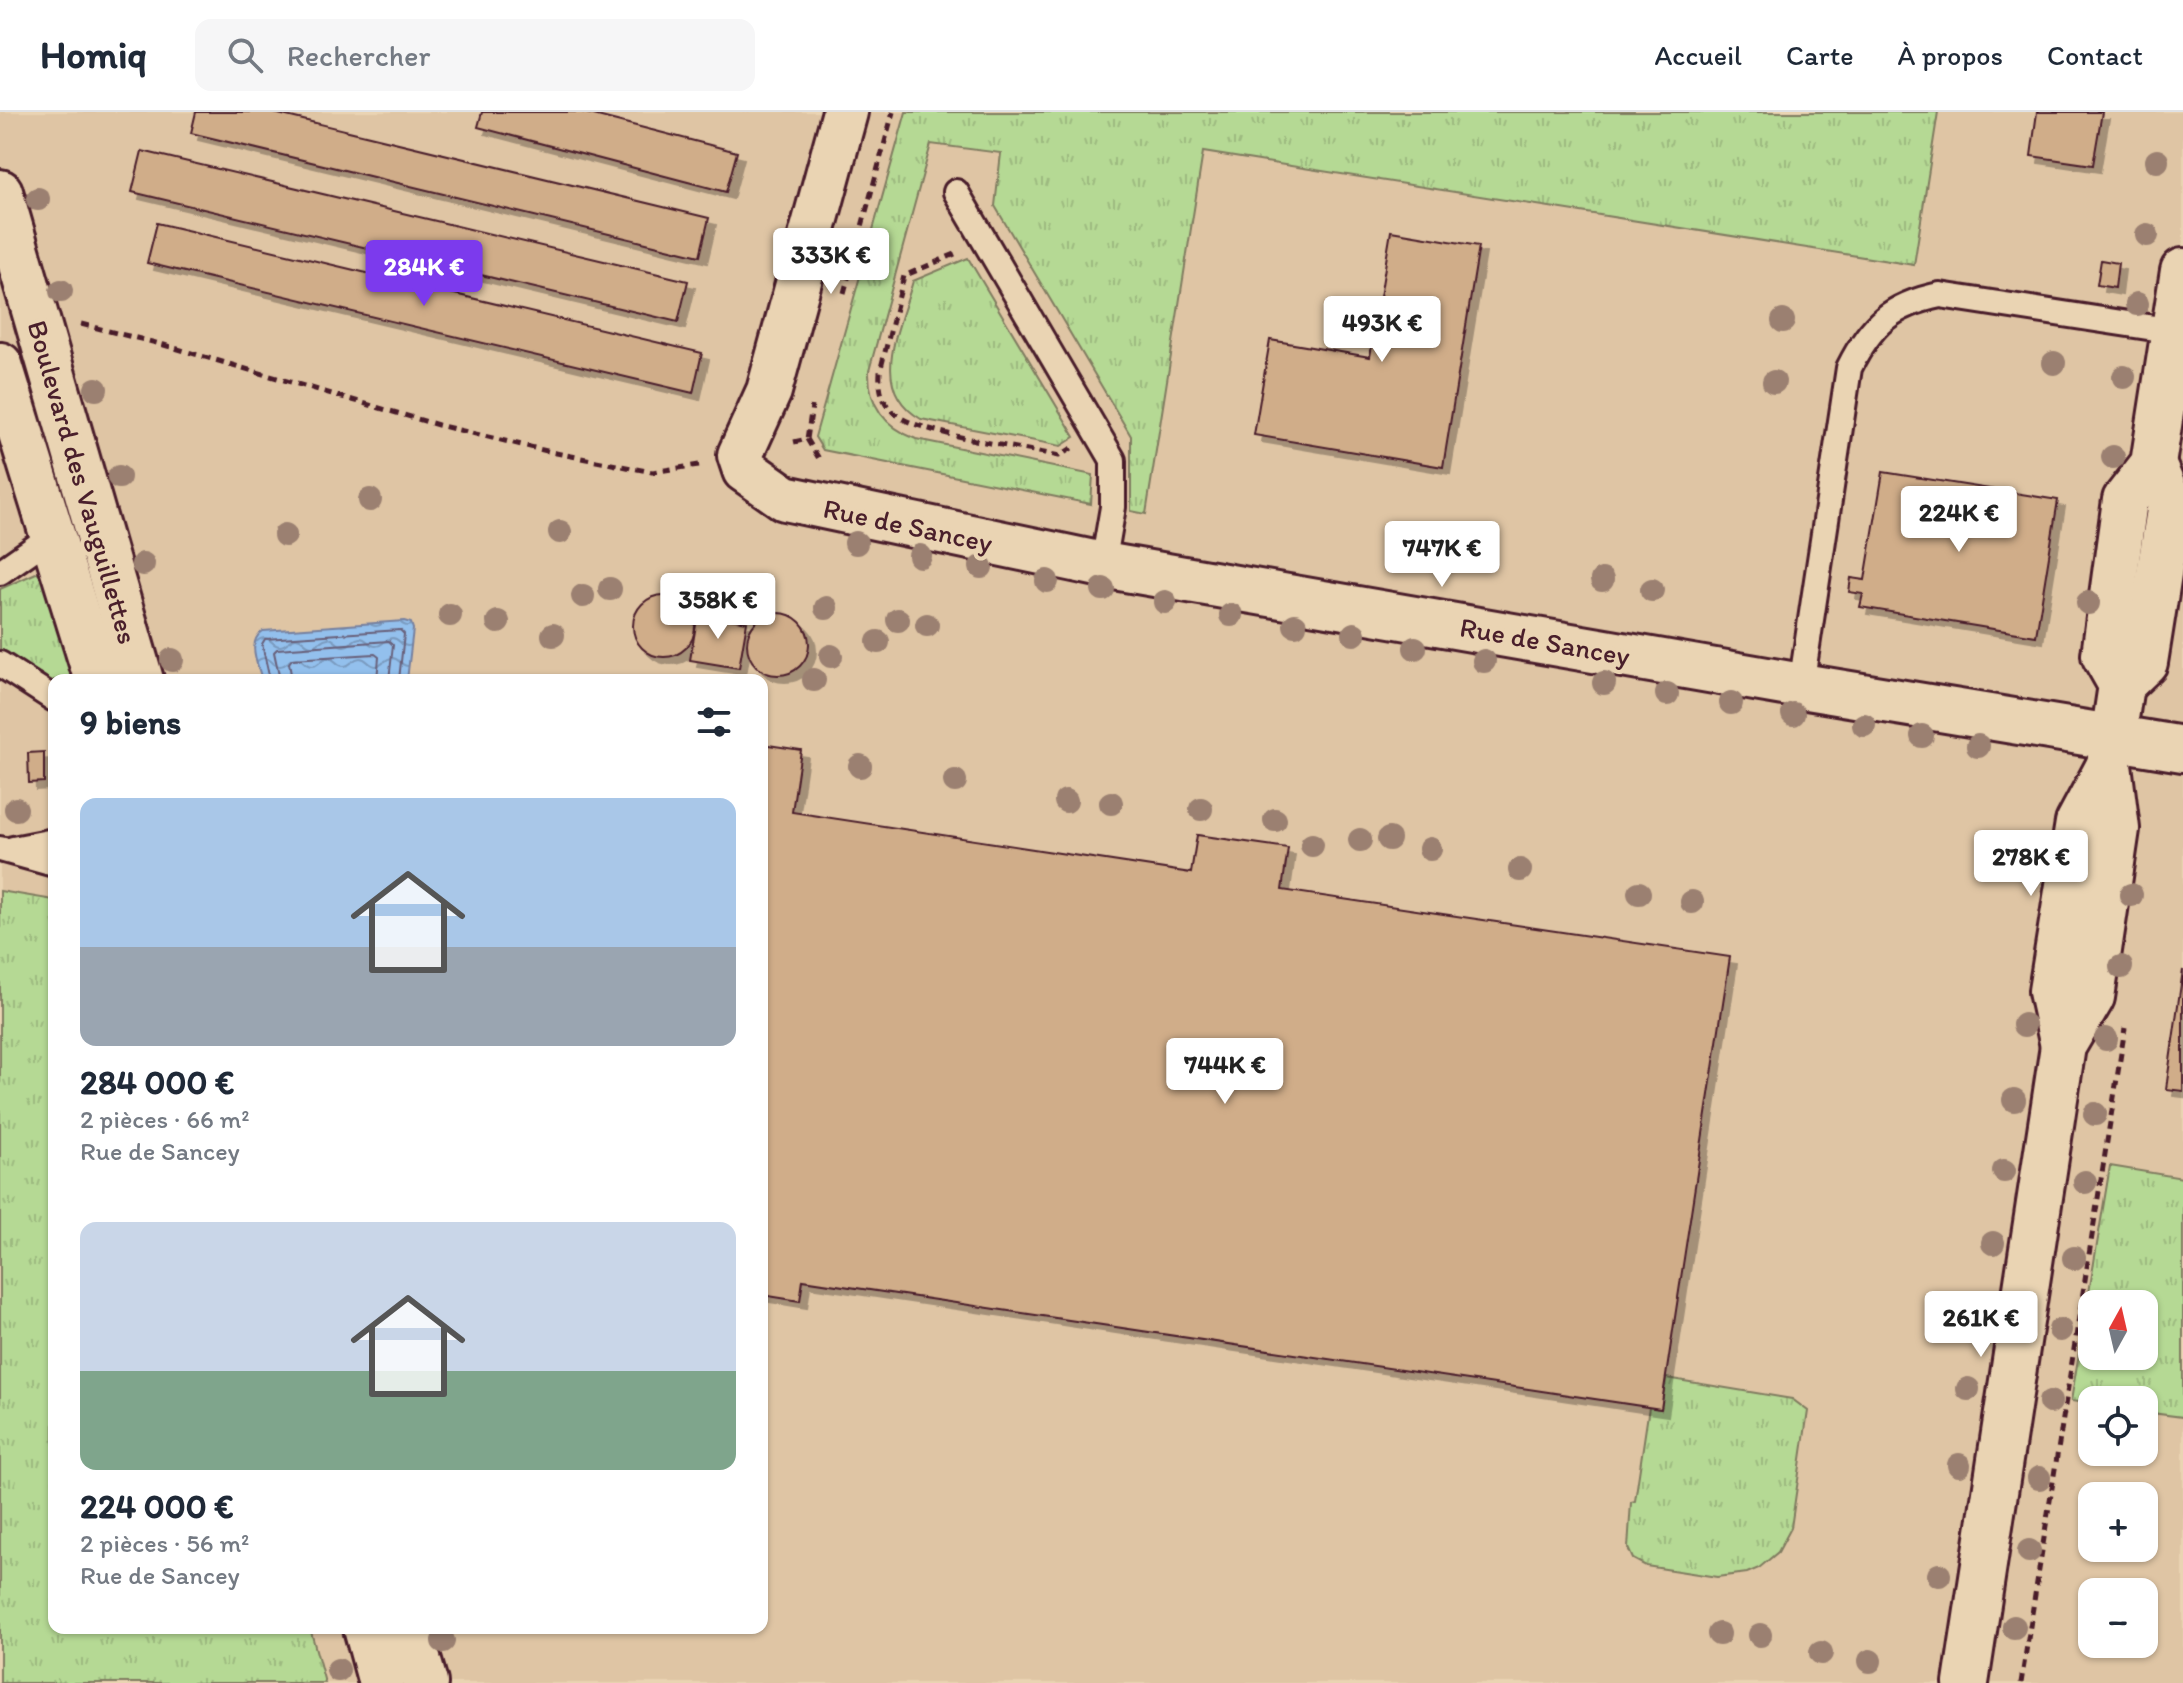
<!DOCTYPE html>
<html lang="fr">
<head>
<meta charset="utf-8">
<style>
  body { margin:0; font-family:Itim,sans-serif; background:#f6f6f7; color:#1f2937; height:100vh; display:flex; flex-direction:column; font-size:30px; white-space:nowrap }
  * { box-sizing:border-box; margin:0 }
  p { font-size:26px; color:#747a83 }
  .icon { flex:none; width:44px; height:44px; fill:none; stroke:currentColor; stroke-width:2; stroke-linecap:round; stroke-linejoin:round }
  .map { position:relative; flex:1; overflow:hidden }
  .details { position:absolute; left:48px; top:562px; width:720px; height:960px; display:flex; flex-direction:column; background:#fff; border-radius:16px; box-shadow:0 2px 6px #0004 }
  .details>* { flex:none }
  .needle { width:52px; rotate:8deg }
  .fabs { position:absolute; left:2078px; top:1178px; display:grid; gap:16px }
  .fabs a { display:grid; place-items:center; width:80px; height:80px; border-radius:16px; background:#fff; box-shadow:0 2px 6px #0004; font-size:40px }
  .price { position:absolute; translate:-50% -68px; padding:0 18px; border-radius:8px; background:#fff; color:#222; font-size:26px; line-height:52px; filter:drop-shadow(0 2px 4px #0008) }
  .price::after { content:''; position:absolute; left:50%; top:48px; width:24px; height:18px; margin-left:-12px; background:inherit; clip-path:polygon(0 0,100% 0,50% 100%) }
  .price.current { background:#7c3aed; color:#fff }
  ul { padding:0; list-style:none }
  li { display:grid; align-content:center; gap:16px; height:424px; padding:0 32px }
  li span { display:grid; place-items:center; height:248px; border-radius:16px; color:#555 }
  li>.icon { margin-inline-start:auto }
  span .icon { width:144px; height:144px; fill:#fffc; stroke-width:1 }
  li b { font-size:34px }
  h2 { display:flex; justify-content:space-between; align-items:center; height:96px; padding:0 32px; font-size:34px }
  header { display:flex; align-items:center; gap:48px; box-sizing:border-box; height:112px; padding:0 40px; background:#fff; border-bottom:2px solid #e0e1e3 }
  header strong { font-size:38px }
  nav { display:flex; gap:44px; margin-inline-start:auto; font-size:28px }
  .search { width:560px; height:72px; background:#f6f6f7; display:flex; align-items:center; gap:20px; box-sizing:border-box; padding:0 28px; border-radius:16px; color:#747a83; font-size:30px }
  .map>svg:first-child { display:block }
  .built { fill:#dfc5a4; fill-rule:evenodd }
  .grass { fill:url(#grass-tufts); stroke:#807c60; stroke-width:2; fill-rule:evenodd }
  .water { fill:url(#water-waves); stroke:#76809f; stroke-width:2 }
  .lines { fill:none; stroke-linecap:round; stroke-linejoin:round }
  .shore { stroke:#675f79; stroke-width:2 }
  .building { fill:#d0ad89; stroke:#4a1f2b; stroke-width:2; filter:url(#shadow) }
  .service-casing { stroke:#4a1f2b; stroke-width:30 }
  .minor-casing { stroke:#4a1f2b; stroke-width:50 }
  .tertiary-casing { stroke:#4a1f2b; stroke-width:50 }
  .path { stroke:#4a1f2b; stroke-width:5; stroke-dasharray:8 6; stroke-linecap:butt }
  .service { stroke:#ead4b3; stroke-width:24 }
  .minor { stroke:#ead4b3; stroke-width:44 }
  .tertiary { stroke:#ead4b3; stroke-width:44 }
  .tree { fill:#9b8071 }
  .labels { text-anchor:middle; dominant-baseline:central; stroke-width:8; stroke-linejoin:round; paint-order:stroke }
  .street-label { font-size:28px; fill:#4a1f2b; stroke:#ead4b3 }
</style>
</head>
<body>
<header>
<strong>Homiq</strong>
<div class="search"><svg class="icon" aria-label="search" viewBox="0 0 24 24"><circle cx="10" cy="10" r="6"/><path d="M15 15l6 6"/></svg>Rechercher</div>
<nav><a>Accueil</a><a>Carte</a><a>À propos</a><a>Contact</a></nav>
</header>
<div class="map">
<svg width="2183" height="1571" viewBox="0 0 2183 1571">
  <defs>
    <pattern id="grass-tufts" width="24" height="20" patternUnits="userSpaceOnUse" patternTransform="scale(2)"><rect width="24" height="20" fill="#b5d994"/><path d="M3 7l-1-3M5 7V3M7 7l1-3M15 17l-1-3M17 17v-4M19 17l1-3" fill="none" stroke="#9dba80"/></pattern>
    <pattern id="water-waves" width="16" height="10" patternUnits="userSpaceOnUse" patternTransform="scale(2)"><rect width="16" height="10" fill="#93c0ed"/><path d="M0 5q4-4 8 0t8 0" fill="none" stroke="#7a9bc0"/></pattern>
    <filter id="shadow"><feDropShadow dx="7" dy="7" stdDeviation="0" flood-color="#0004"/></filter>
  </defs>
  <rect width="100%" height="100%" fill="#ead4b3"/>
  <filter id="ink" filterUnits="userSpaceOnUse"><feTurbulence type="fractalNoise" baseFrequency=".0125" numOctaves="2"/><feDisplacementMap in="SourceGraphic" scale="16" xChannelSelector="R" yChannelSelector="G"/><feConvolveMatrix kernelMatrix="1 2 1 2 8 2 1 2 1" color-interpolation-filters="sRGB"/></filter>
  <g filter="url(#ink)">
    <path class="built" d="M0 0H2183V1571H0ZM54 568H762V1516H54ZM2092 1192H2144V1244H2092ZM2092 1288H2144V1340H2092ZM2092 1384H2144V1436H2092ZM2092 1480H2144V1532H2092Z"/>
    <g class="grass">
      <path d="M906 0H1938L1914 153 1203 40 1146 402 1131 399V324L995 94 1001 41 931 32 869 259C868 293 885 315 916 327L1093 363 1091 392 823 338 815 325Z"/>
      <path d="M968 146 1075 325 1061 334 921 307C867 276 900 216 913 169Z"/>
      <path d="M52 454 84 568H54V570L0 537V477Z"/>
      <path d="M0 779 54 788V1516H310L325 1571H0Z"/>
      <path d="M2110 1054 2183 1066V1305L2144 1300V1288H2092V1292L2071 1289ZM2092 1192H2144V1244H2092Z"/>
      <path d="M1666 1266 1792 1287 1808 1299 1791 1416 1778 1440 1759 1456 1747 1461 1717 1465 1646 1454 1633 1447 1628 1436 1631 1390 1635 1389 1649 1295 1661 1297Z"/>
    </g>
    <path class="water" d="M404 509 411 511 413 517 407 568H262C258 552 246 530 263 519Z"/>
    <g class="lines">
      <g class="shore">
        <path d="M270 568 262 532 265 527 400 518 404 522 399 568"/>
        <path d="M280 568 274 540 277 537 389 529 393 533 389 568"/>
        <path d="M292 568 289 551 292 547 375 542 379 545 377 568"/>
      </g>
    </g>
    <g class="building">
      <path d="M196 0H270L709 106 700 144 191 21Z"/>
      <path d="M482 0H582L737 40 726 80 478 15Z"/>
      <path d="M2037 0H2102L2093 53 2031 44Z"/>
      <path d="M142 39 688 169 678 210 132 80Z"/>
      <path d="M157 111 702 241 693 281 147 151Z"/>
      <path d="M1391 119 1479 134 1443 355 1254 323 1270 228 1370 245Z"/>
      <path d="M2101 148 2118 151 2115 176 2097 173Z"/>
      <path d="M1883 360 2058 388 2036 524 1860 495 1863 482 1849 480 1851 466 1865 468Z"/>
      <circle cx="664" cy="514" r="31"/>
      <path d="M698 501 747 510 739 556 690 548Z"/>
      <circle cx="778" cy="532" r="31"/>
      <path d="M762 632 801 638 792 700 1191 761 1197 723 1288 736 1282 778 1730 845 1661 1297 803 1168 800 1189 762 1183Z"/>
      <path d="M44 640V670L29 671 28 641Z"/>
      <path d="M2183 858V979L2166 977Z"/>
    </g>
    <g class="lines">
      <g class="service-casing">
        <g id="service">
          <path d="M956 80 1113 348V395L1103 453"/>
          <path d="M0 460 53 423"/>
          <path d="M0 552 54 587"/>
          <path d="M1801 574 1849 256C1871 212 1891 193 1940 183L2174 219"/>
          <path d="M0 737 54 752"/>
          <path d="M13 737 54 729"/>
        </g>
      </g>
      <g class="minor-casing">
        <g id="minor">
          <path d="M845 0 769 279 740 343 745 358 785 386 1103 453 1801 574 2183 637"/>
          <path d="M2121 573 2145 550 2170 392 2153 352"/>
          <path d="M2063 934 2051 879 2078 711 2109 653"/>
          <path d="M1966 1571 2063 934 2092 885 2117 717 2109 653 2121 573 2104 543 2125 388 2153 352 2183 159"/>
        </g>
      </g>
      <g class="tertiary-casing">
        <g id="tertiary">
          <path d="M0 80 141 568"/>
          <path d="M0 253 97 568"/>
          <path d="M366 1516 381 1571"/>
          <path d="M409 1516 425 1571"/>
        </g>
      </g>
      <g class="path">
        <path d="M955 142 904 164 880 260C879 275 881 289 893 300 915 322 1024 336 1059 344L1072 336"/>
        <path d="M844 181 893 0"/>
        <path d="M81 212 164 233 438 313 551 340 652 360 699 353"/>
        <path d="M807 327 821 350"/>
        <path d="M794 330 807 327 812 294"/>
        <path d="M2021 1571 2125 916"/>
      </g>
      <use href="#service" class="service"/>
      <use href="#minor" class="minor"/>
      <use href="#tertiary" class="tertiary"/>
    </g>
    <g class="tree">
      <circle cx="2157" cy="49" r="12"/>
      <circle cx="38" cy="87" r="12"/>
      <circle cx="2147" cy="123" r="12"/>
      <circle cx="61" cy="179" r="12"/>
      <circle cx="2137" cy="192" r="12"/>
      <circle cx="1783" cy="209" r="12"/>
      <circle cx="2054" cy="251" r="12"/>
      <circle cx="2124" cy="265" r="12"/>
      <circle cx="1774" cy="270" r="12"/>
      <circle cx="96" cy="277" r="12"/>
      <circle cx="2113" cy="345" r="12"/>
      <circle cx="119" cy="365" r="12"/>
      <circle cx="370" cy="388" r="12"/>
      <circle cx="560" cy="420" r="12"/>
      <circle cx="285" cy="423" r="12"/>
      <circle cx="856" cy="431" r="12"/>
      <circle cx="920" cy="444" r="12"/>
      <circle cx="143" cy="452" r="12"/>
      <circle cx="981" cy="455" r="12"/>
      <circle cx="1602" cy="468" r="12"/>
      <circle cx="1047" cy="469" r="12"/>
      <circle cx="610" cy="477" r="12"/>
      <circle cx="1103" cy="477" r="12"/>
      <circle cx="1652" cy="478" r="12"/>
      <circle cx="583" cy="484" r="12"/>
      <circle cx="1165" cy="490" r="12"/>
      <circle cx="2088" cy="491" r="12"/>
      <circle cx="826" cy="496" r="12"/>
      <circle cx="450" cy="503" r="12"/>
      <circle cx="1231" cy="503" r="12"/>
      <circle cx="898" cy="508" r="12"/>
      <circle cx="498" cy="510" r="12"/>
      <circle cx="927" cy="513" r="12"/>
      <circle cx="1295" cy="513" r="12"/>
      <circle cx="1354" cy="522" r="12"/>
      <circle cx="553" cy="523" r="12"/>
      <circle cx="878" cy="530" r="12"/>
      <circle cx="1415" cy="536" r="12"/>
      <circle cx="831" cy="544" r="12"/>
      <circle cx="172" cy="548" r="12"/>
      <circle cx="1484" cy="549" r="12"/>
      <circle cx="814" cy="568" r="12"/>
      <circle cx="1604" cy="571" r="12"/>
      <circle cx="1667" cy="582" r="12"/>
      <circle cx="1731" cy="591" r="12"/>
      <circle cx="1793" cy="602" r="12"/>
      <circle cx="1864" cy="613" r="12"/>
      <circle cx="1922" cy="624" r="12"/>
      <circle cx="1978" cy="634" r="12"/>
      <circle cx="860" cy="654" r="12"/>
      <circle cx="955" cy="669" r="12"/>
      <circle cx="1066" cy="689" r="12"/>
      <circle cx="1111" cy="691" r="12"/>
      <circle cx="16" cy="697" r="12"/>
      <circle cx="1201" cy="697" r="12"/>
      <circle cx="1275" cy="708" r="12"/>
      <circle cx="1389" cy="727" r="12"/>
      <circle cx="1360" cy="728" r="12"/>
      <circle cx="1312" cy="733" r="12"/>
      <circle cx="1430" cy="737" r="12"/>
      <circle cx="1520" cy="758" r="12"/>
      <circle cx="1639" cy="781" r="12"/>
      <circle cx="2131" cy="783" r="12"/>
      <circle cx="1692" cy="790" r="12"/>
      <circle cx="2121" cy="855" r="12"/>
      <circle cx="2024" cy="913" r="12"/>
      <circle cx="2106" cy="927" r="12"/>
      <circle cx="2014" cy="988" r="12"/>
      <circle cx="2095" cy="1002" r="12"/>
      <circle cx="2004" cy="1059" r="12"/>
      <circle cx="2085" cy="1070" r="12"/>
      <circle cx="1993" cy="1131" r="12"/>
      <circle cx="2074" cy="1146" r="12"/>
      <circle cx="1979" cy="1207" r="12"/>
      <circle cx="2060" cy="1218" r="12"/>
      <circle cx="1968" cy="1277" r="12"/>
      <circle cx="2050" cy="1290" r="12"/>
      <circle cx="1959" cy="1353" r="12"/>
      <circle cx="2039" cy="1366" r="12"/>
      <circle cx="2029" cy="1439" r="12"/>
      <circle cx="1939" cy="1463" r="12"/>
      <circle cx="2014" cy="1515" r="12"/>
      <circle cx="1719" cy="1522" r="12"/>
      <circle cx="1760" cy="1523" r="12"/>
      <circle cx="443" cy="1529" r="12"/>
      <circle cx="1821" cy="1541" r="12"/>
      <circle cx="1870" cy="1549" r="12"/>
      <circle cx="338" cy="1558" r="12"/>
    </g>
  </g>
  <g class="labels">
    <g class="street-label">
      <text transform="translate(83 370) rotate(74)">Boulevard des Vauguillettes</text>
      <text transform="translate(908 413) rotate(12)">Rue de Sancey</text>
      <text transform="translate(1545 529) rotate(10)">Rue de Sancey</text>
    </g>
  </g>
</svg>
<div class="fabs">
<a><svg class="needle" viewBox="-14 -14 28 28"><path d="M0-13l5 13h-10z" fill="#e53935"/><path d="M0 13l5-13h-10z" fill="#747a83"/></svg></a>
<a><svg class="icon" aria-label="locate" viewBox="0 0 24 24"><circle cx="12" cy="12" r="6"/><path d="M12 2v4M12 18v4M2 12h4M18 12h4"/></svg></a>
<a>+</a>
<a>−</a>
</div>
<b class="price" style="left:831px;top:184px">333K €</b>
<b class="price current" style="left:424px;top:196px">284K €</b>
<b class="price" style="left:1382px;top:252px">493K €</b>
<b class="price" style="left:1959px;top:442px">224K €</b>
<b class="price" style="left:1442px;top:477px">747K €</b>
<b class="price" style="left:718px;top:529px">358K €</b>
<b class="price" style="left:2031px;top:786px">278K €</b>
<b class="price" style="left:1225px;top:994px">744K €</b>
<b class="price" style="left:1981px;top:1247px">261K €</b>
<section class="details">
<h2>9 biens<svg class="icon" aria-label="filters" viewBox="0 0 24 24"><path d="M4 7h16M4 17h16"/><circle cx="9" cy="7" r="2"/><circle cx="15" cy="17" r="2"/></svg></h2>
<ul>
<li><span style="background:linear-gradient(#a9c7e8 60%,#9aa5b1 0)"><svg class="icon" aria-label="home" viewBox="0 0 24 24"><path d="M3 11l9-7 9 7M6 9v11h12V9"/></svg></span><div><b>284 000 €</b><p>2 pièces · 66 m²</p><p>Rue de Sancey</p></div></li>
<li><span style="background:linear-gradient(#c9d6e8 60%,#7fa58c 0)"><svg class="icon" aria-label="home" viewBox="0 0 24 24"><path d="M3 11l9-7 9 7M6 9v11h12V9"/></svg></span><div><b>224 000 €</b><p>2 pièces · 56 m²</p><p>Rue de Sancey</p></div></li>
</ul>
</section>
</div>
</body>
</html>
